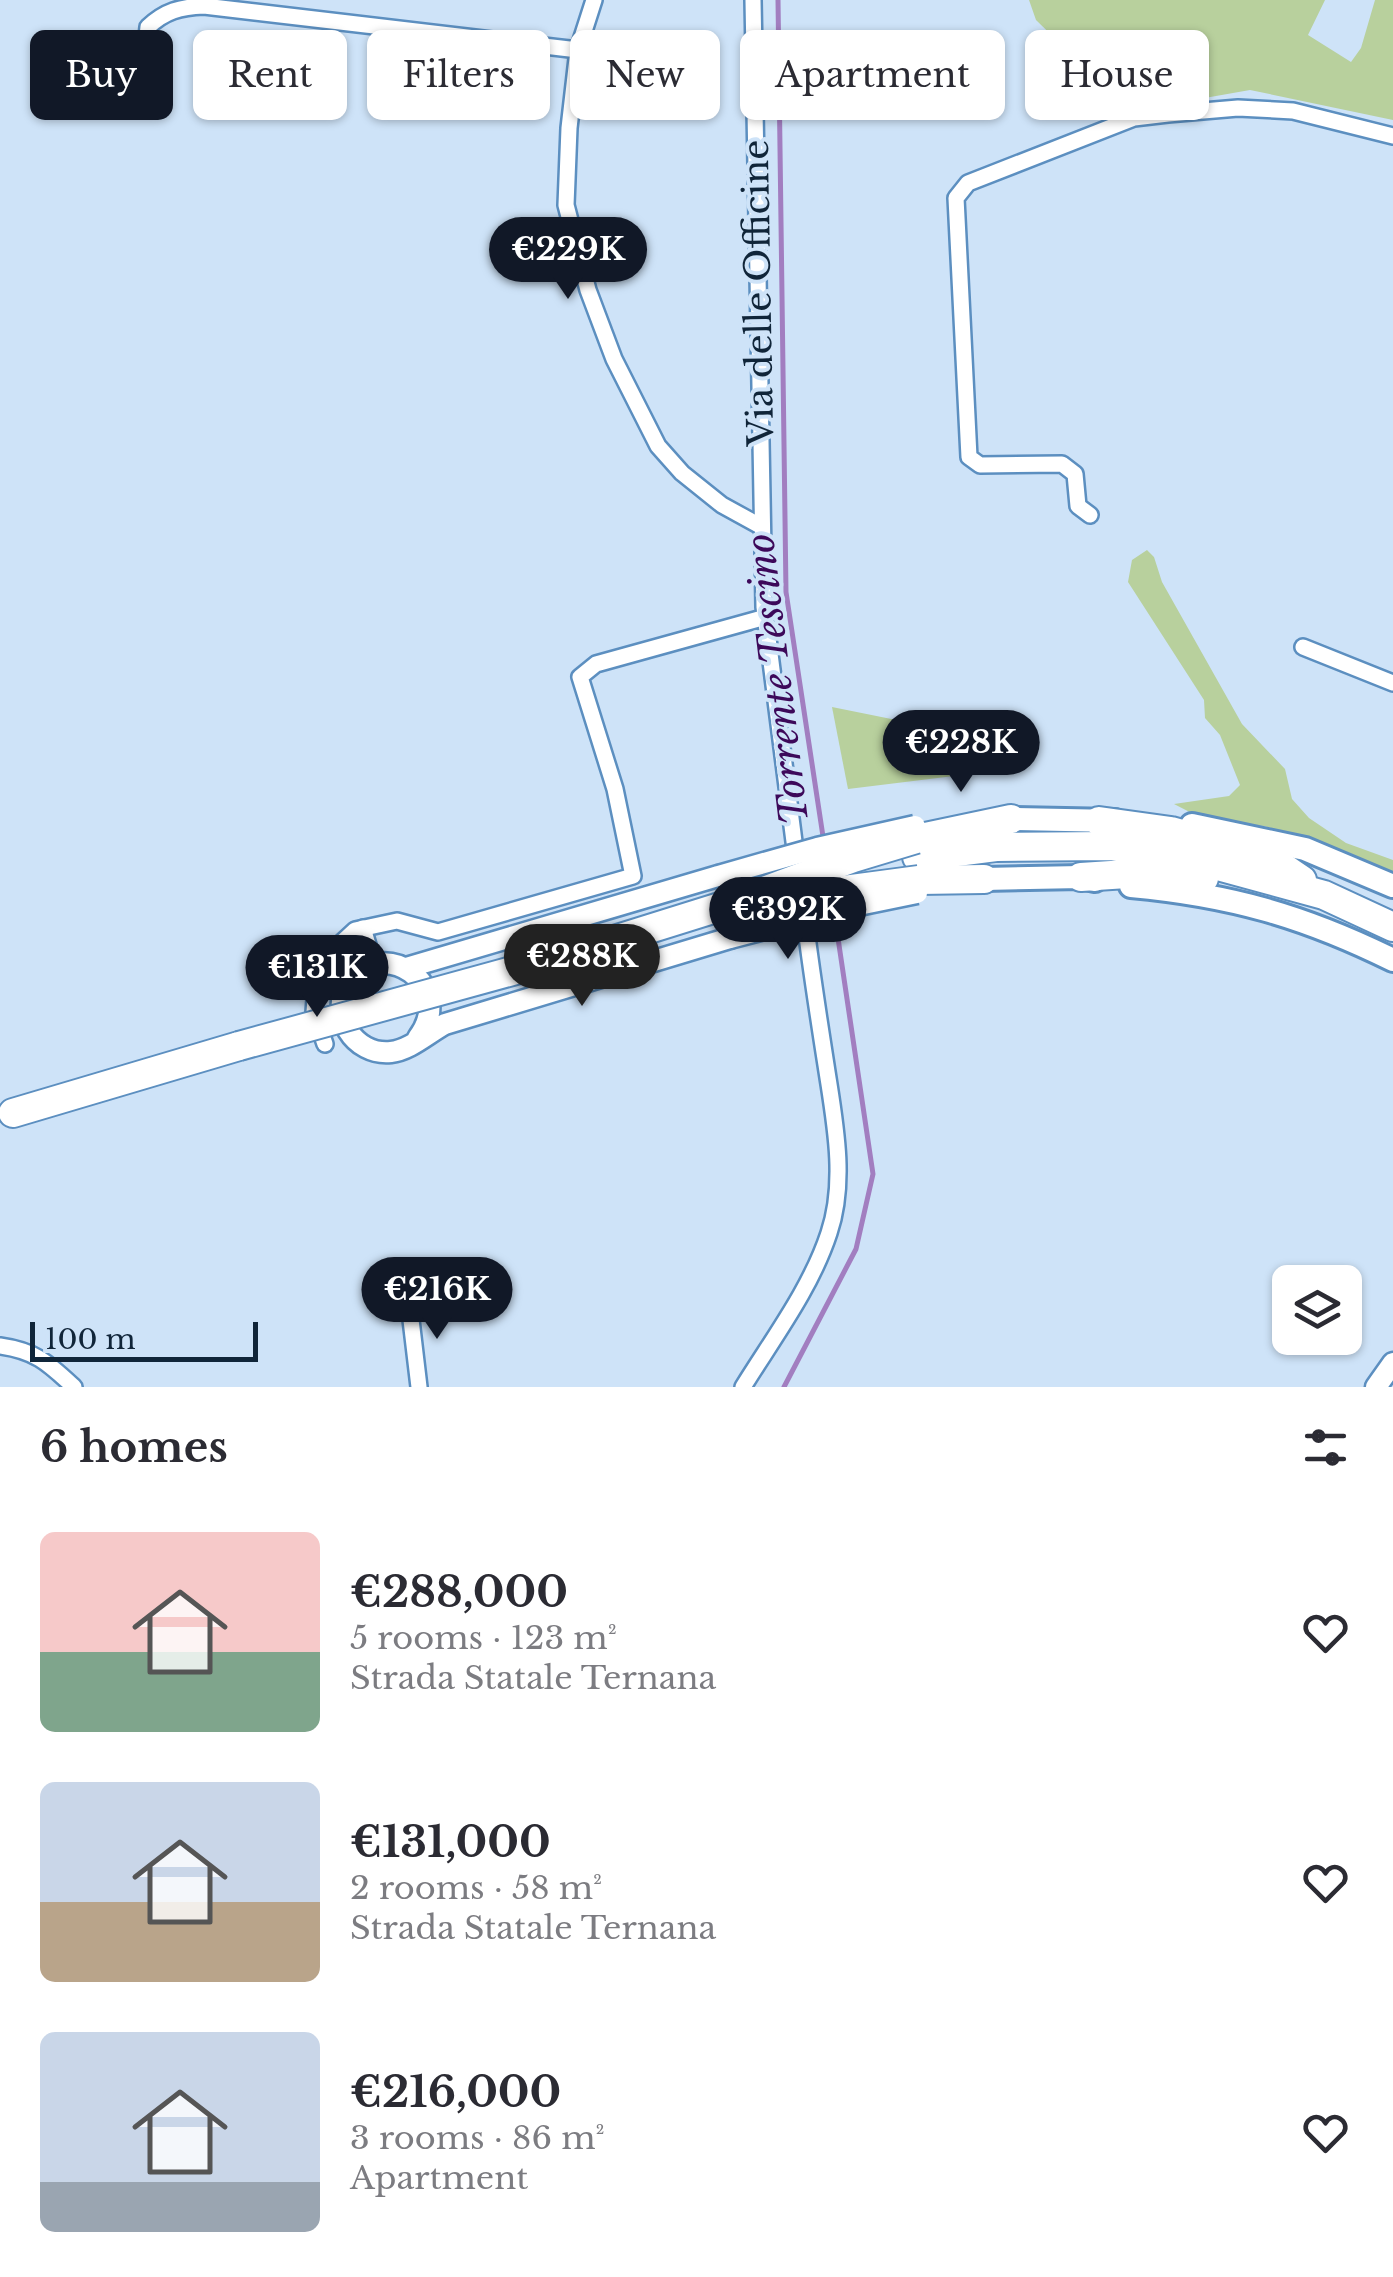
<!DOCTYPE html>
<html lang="en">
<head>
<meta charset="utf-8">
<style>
  body { margin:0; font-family:"Libre Baskerville",serif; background:#f7f7f7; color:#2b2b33; height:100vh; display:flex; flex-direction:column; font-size:38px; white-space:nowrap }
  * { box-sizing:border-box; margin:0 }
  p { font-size:32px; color:#7c7c81 }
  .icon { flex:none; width:55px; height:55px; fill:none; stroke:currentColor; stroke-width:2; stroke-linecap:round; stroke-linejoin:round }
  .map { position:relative; height:1387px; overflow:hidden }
  .drawer { display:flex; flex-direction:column; background:#fff; flex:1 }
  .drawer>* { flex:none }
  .hud { position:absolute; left:30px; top:30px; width:1335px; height:90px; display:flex; gap:20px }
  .fabs { position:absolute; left:1272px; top:1265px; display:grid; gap:20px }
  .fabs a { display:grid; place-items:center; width:90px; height:90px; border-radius:15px; background:#fff; box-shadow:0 2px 8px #0004; font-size:50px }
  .scale { position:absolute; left:30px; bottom:25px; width:228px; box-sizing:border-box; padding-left:10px; border:5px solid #102539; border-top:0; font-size:28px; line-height:35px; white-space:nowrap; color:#102539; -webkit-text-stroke:8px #cee3f8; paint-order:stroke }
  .price { position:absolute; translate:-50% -85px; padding:0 22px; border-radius:35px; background:#111827; color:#fff; font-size:32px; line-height:65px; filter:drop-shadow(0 2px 5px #0008) }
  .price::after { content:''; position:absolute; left:50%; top:60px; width:30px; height:22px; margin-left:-15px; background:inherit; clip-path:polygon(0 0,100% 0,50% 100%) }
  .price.selected { background:#222; color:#fff }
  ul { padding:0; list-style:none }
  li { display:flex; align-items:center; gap:30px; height:250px; padding:0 40px }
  li span { display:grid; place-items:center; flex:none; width:280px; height:200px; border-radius:15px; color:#555 }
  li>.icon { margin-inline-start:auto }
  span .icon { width:120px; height:120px; fill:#fffc; stroke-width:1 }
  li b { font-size:42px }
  h2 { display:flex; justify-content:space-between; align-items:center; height:120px; padding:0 40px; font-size:42px }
  .chip { padding:0 35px; border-radius:15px; background:#fff; box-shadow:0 2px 8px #0004; font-size:35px; line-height:90px }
  .chip.selected { background:#111827; color:#fff }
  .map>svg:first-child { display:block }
  .green { fill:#b8d09d }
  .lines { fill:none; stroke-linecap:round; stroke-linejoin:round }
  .stream { stroke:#a27ec0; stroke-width:5 }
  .street-casing { stroke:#5c8fc0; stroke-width:20 }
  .secondary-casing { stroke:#5c8fc0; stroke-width:25 }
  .primary-casing { stroke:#5c8fc0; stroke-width:28 }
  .highway-casing { stroke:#5c8fc0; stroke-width:32 }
  .street { stroke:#fff; stroke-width:15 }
  .secondary { stroke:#fff; stroke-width:20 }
  .primary { stroke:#fff; stroke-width:22 }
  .highway { stroke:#fff; stroke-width:28 }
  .secondary-bridge-casing { stroke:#5c8fc0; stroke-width:25; stroke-linecap:butt }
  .highway-bridge-casing { stroke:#5c8fc0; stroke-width:32; stroke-linecap:butt }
  .secondary-bridge { stroke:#fff; stroke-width:20 }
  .highway-bridge { stroke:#fff; stroke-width:28 }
  .labels { text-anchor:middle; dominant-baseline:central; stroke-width:8; stroke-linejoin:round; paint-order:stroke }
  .street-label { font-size:35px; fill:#102539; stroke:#cee3f8 }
  .water-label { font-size:38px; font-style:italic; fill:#3d095a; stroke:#cee3f8 }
</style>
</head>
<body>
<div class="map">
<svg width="1393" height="1387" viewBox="0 0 1393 1387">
  <rect width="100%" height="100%" fill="#cee3f8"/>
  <g class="green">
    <path d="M1029 0H1325L1308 35 1351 62 1361 48 1375 0H1393V120L1250 90 1131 111 1093 86 1080 63 1036 20Z"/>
    <path d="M1147 550 1154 557 1162 582 1242 724 1285 769 1292 799 1309 818 1346 843 1393 860V879L1329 847 1264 826 1209 822 1174 804 1229 796 1240 785 1220 735 1205 718 1204 700 1128 582 1132 560Z"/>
    <path d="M832 707 1005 742 1003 770 848 789Z"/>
  </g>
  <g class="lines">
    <g class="stream">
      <path d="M778 0 786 592 824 843"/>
      <path d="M784 1387 856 1249 873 1174 835 918"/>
    </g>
    <g class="street-casing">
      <g id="street">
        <path d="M594 0 578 50 569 128 566 205 588 290 614 359 658 446 682 473 722 505 762 527"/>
        <path d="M753 0 764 607 797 865"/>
        <path d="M142 82 148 27C165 11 180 7 204 6L578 50"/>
        <path d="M1090 515 1078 506 1075 474 1062 464 980 465 969 457 956 198 968 183 1134 118 1168 114 1238 108 1293 111 1393 136"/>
        <path d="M1303 647 1393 683"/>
        <path d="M363 928 374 965"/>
        <path d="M325 1044 314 1012 317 973 329 954 355 930 397 921 438 932 633 876 615 789 580 677 596 664 766 617"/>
        <path d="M409 1303 419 1387"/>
        <path d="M0 1346C36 1351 48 1363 74 1387"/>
        <path d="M743 1387C774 1337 811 1288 829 1233 847 1180 834 1118 826 1065 818 1014 810 963 804 912"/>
      </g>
    </g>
    <g class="secondary-casing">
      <g id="secondary">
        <path d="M406 968 718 876"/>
        <path d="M418 1038C458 985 382 934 349 983 328 1014 354 1056 391 1052 410 1050 428 1033 445 1024L730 938"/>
        <path d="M1376 1387 1393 1363"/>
      </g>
    </g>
    <g class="primary-casing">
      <g id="primary">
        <path d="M1011 819 1115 821"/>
        <path d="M1192 825 1305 849 1393 886"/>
        <path d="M984 879 1081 877 1095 880"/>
        <path d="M1131 886C1230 895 1304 916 1393 960"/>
      </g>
    </g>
    <g class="highway-casing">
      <g id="highway">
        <path d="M1099 821 1171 831 1271 859 1302 880"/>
        <path d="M916 839 1011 819"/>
        <path d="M917 857 996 847 1111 846 1196 860 1324 895 1393 927"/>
        <path d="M1081 877 1142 873 1204 878"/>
        <path d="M919 880 984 879"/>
        <path d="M534 965 726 905"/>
        <path d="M13 1113 239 1046"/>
      </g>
    </g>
    <use href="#street" class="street"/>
    <use href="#secondary" class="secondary"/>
    <use href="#primary" class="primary"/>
    <use href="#highway" class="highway"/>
    <g class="secondary-bridge-casing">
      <g id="secondary-bridge">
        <path d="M718 876 817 848 915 826"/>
        <path d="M730 938 844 908 917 893"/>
      </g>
    </g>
    <g class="highway-bridge-casing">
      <g id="highway-bridge">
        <path d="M777 899 919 880"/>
        <path d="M726 905 853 858 916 839"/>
        <path d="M239 1046 534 965"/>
      </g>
    </g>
    <use href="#secondary-bridge" class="secondary-bridge"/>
    <use href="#highway-bridge" class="highway-bridge"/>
  </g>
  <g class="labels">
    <g class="street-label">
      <text transform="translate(758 293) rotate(-91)">Via delle Officine</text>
    </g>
    <g class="water-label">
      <text transform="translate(777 679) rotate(-97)">Torrente Tescino</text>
    </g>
  </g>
</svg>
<div class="fabs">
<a><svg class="icon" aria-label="layers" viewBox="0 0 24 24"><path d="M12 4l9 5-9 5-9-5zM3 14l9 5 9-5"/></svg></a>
</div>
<div class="scale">100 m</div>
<b class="price" style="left:568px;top:302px">€229K</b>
<b class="price" style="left:961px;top:795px">€228K</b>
<b class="price" style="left:788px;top:962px">€392K</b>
<b class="price selected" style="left:582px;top:1009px">€288K</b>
<b class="price" style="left:317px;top:1020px">€131K</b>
<b class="price" style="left:437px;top:1342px">€216K</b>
<div class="hud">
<a class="chip selected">Buy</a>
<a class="chip">Rent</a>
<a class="chip">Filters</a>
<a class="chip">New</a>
<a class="chip">Apartment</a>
<a class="chip">House</a>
</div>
</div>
<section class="drawer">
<h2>6 homes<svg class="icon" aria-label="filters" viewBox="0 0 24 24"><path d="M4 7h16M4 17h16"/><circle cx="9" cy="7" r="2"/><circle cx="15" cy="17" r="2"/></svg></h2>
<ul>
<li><span style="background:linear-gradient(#f6c9c9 60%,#7fa58c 0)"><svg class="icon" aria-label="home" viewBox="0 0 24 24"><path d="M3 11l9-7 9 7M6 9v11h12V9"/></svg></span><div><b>€288,000</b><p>5 rooms · 123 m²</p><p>Strada Statale Ternana</p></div><svg class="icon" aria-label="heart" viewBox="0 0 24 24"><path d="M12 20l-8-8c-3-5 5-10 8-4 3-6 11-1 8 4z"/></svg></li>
<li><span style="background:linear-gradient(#c9d6e8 60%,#b9a48a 0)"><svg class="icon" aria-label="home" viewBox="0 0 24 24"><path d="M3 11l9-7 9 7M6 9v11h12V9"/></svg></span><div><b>€131,000</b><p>2 rooms · 58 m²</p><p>Strada Statale Ternana</p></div><svg class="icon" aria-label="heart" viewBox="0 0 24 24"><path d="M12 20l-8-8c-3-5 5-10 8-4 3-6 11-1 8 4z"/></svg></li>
<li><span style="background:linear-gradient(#c9d6e8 75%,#9aa5b1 0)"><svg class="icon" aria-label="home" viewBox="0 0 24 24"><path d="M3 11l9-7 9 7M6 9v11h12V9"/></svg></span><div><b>€216,000</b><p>3 rooms · 86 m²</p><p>Apartment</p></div><svg class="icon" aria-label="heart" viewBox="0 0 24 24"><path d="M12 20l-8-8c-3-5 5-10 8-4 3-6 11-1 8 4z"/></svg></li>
</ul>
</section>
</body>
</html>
